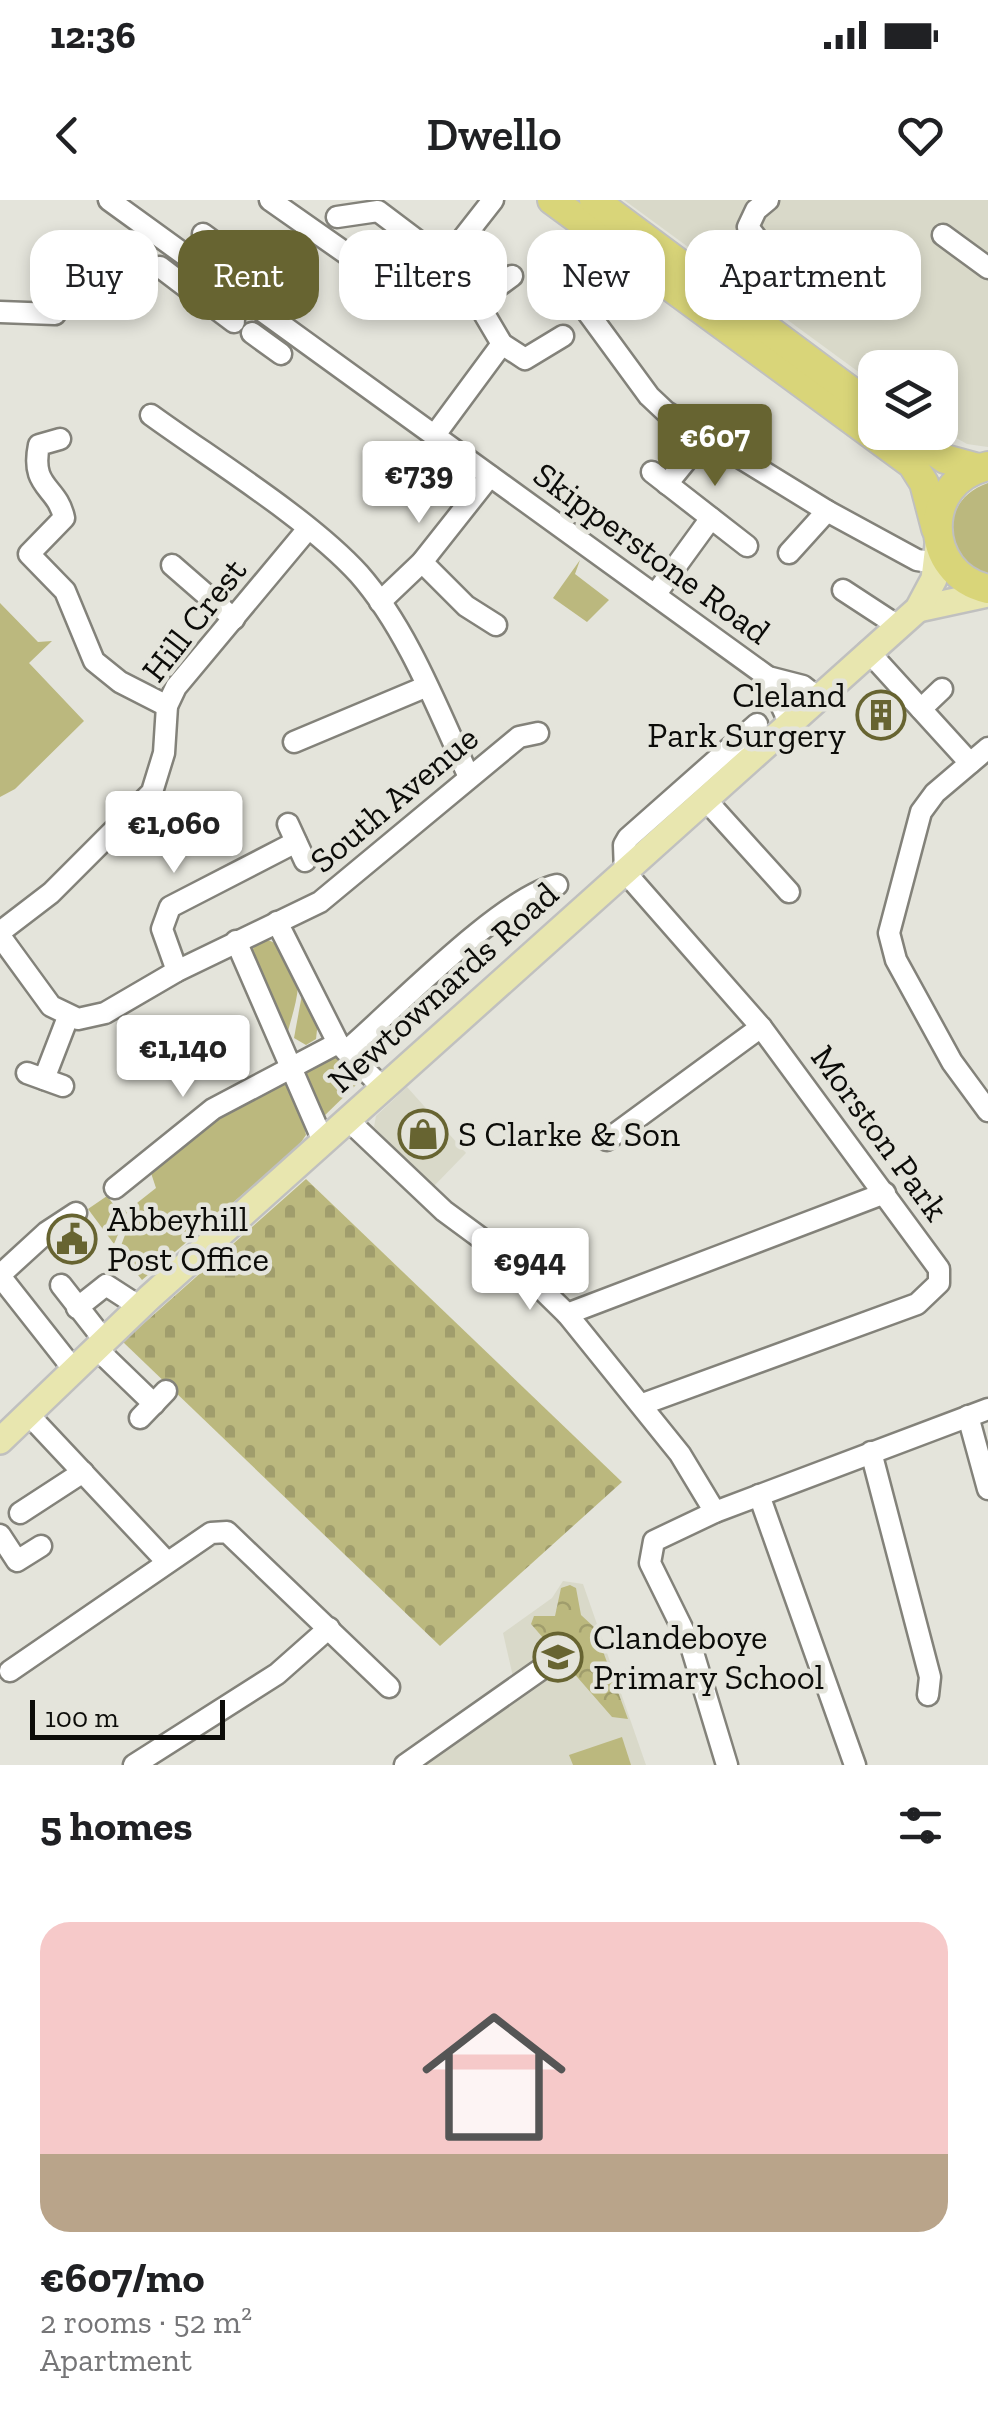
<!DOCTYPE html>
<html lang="en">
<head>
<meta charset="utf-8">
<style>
  body { margin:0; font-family:"Zilla Slab",serif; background:#f2f2f2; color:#202124; height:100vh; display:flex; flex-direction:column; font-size:38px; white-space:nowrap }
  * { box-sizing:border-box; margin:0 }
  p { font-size:32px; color:#757577 }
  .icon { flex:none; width:55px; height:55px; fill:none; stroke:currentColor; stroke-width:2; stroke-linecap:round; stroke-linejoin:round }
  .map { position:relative; height:1565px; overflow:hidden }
  .drawer { display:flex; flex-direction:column; background:#fff; flex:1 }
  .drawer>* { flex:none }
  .guide { position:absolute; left:30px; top:30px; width:930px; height:90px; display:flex; gap:20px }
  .buttons { position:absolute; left:858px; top:150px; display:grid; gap:20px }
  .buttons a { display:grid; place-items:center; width:100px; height:100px; border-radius:20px; background:#fff; box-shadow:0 5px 15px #0003; font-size:50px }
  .scale { position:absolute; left:30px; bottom:25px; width:195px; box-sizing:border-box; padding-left:10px; border:5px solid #0c0c09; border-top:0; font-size:28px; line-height:35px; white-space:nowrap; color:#0c0c09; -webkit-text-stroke:8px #e4e4db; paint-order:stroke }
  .price { position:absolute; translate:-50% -85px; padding:0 22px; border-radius:10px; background:#fff; color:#222; font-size:32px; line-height:65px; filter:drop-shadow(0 2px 5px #0008) }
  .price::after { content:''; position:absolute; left:50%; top:60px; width:30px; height:22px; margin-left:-15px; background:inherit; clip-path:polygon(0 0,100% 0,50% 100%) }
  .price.selected { background:#676431; color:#fff }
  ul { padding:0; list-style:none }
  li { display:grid; align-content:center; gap:20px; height:530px; padding:0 40px }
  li+li { border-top:2px solid #e0e0e0 }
  li span { display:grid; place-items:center; height:310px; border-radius:30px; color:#555 }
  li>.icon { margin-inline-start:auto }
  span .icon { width:180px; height:180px; fill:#fffc; stroke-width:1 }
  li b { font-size:42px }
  h2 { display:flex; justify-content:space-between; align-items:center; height:120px; padding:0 40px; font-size:42px }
  .chip { padding:0 35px; border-radius:30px; background:#fff; box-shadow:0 5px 15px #0003; font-size:35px; line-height:90px }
  .chip.selected { background:#676431; color:#fff }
  .status { display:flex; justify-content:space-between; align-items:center; height:70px; padding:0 50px; background:#fff; direction:ltr }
  .status svg { height:28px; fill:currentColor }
  header { display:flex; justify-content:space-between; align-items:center; height:130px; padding:0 40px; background:#fff; font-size:45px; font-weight:600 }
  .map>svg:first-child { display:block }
  .built { fill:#d9d9c9 }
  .grass { fill:#bbb87e }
  .cemetery { fill:url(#cemetery-stones) }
  .park { fill:url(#park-crowns) }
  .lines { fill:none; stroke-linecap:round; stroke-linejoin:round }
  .minor-casing { stroke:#83827a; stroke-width:25 }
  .major-casing { stroke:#c0c0bf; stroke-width:30 }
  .highway-casing { stroke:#c0c0bf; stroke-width:32 }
  .minor { stroke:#fff; stroke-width:20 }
  .major { stroke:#e8e6af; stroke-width:25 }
  .highway { stroke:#d9d579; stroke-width:28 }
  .labels { text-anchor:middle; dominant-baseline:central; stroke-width:9; stroke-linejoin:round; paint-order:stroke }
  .street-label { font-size:35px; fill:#0c0c09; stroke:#e4e4db }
  .poi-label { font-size:35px; fill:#0c0c09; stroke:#e4e4db; text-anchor:start }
</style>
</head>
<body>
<div class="status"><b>12:36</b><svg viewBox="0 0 49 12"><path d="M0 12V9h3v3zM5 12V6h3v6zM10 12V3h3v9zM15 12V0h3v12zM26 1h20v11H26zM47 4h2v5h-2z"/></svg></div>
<header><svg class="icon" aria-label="back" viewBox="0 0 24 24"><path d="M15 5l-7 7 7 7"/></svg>Dwello<svg class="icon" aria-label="heart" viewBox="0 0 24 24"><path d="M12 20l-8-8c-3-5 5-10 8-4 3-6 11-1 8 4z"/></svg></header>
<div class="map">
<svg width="988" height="1565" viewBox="0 0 988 1565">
  <defs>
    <pattern id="cemetery-stones" width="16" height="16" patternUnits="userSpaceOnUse" patternTransform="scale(2.5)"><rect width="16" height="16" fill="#bbb87e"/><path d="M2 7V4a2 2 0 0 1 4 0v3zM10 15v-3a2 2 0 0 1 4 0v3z" fill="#a09d6c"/></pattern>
    <pattern id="park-crowns" width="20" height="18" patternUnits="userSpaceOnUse" patternTransform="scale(2.5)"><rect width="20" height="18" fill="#bbb87e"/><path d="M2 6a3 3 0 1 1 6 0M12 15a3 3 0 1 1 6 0" fill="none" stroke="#a09d6c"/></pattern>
  </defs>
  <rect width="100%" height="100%" fill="#e4e4db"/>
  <g class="built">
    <path d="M624 0H988V247L967 244 940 229V168H875V184Z"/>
    <path d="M407 887 466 953 433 987 374 927 376 916Z"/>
    <path d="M563 1381 583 1384 646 1565H413V1544L514 1481 503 1433 552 1398Z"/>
  </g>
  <g class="grass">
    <path d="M241 50 272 72 259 90 228 68Z"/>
    <path d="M988 283V381C980 376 966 371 961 363 942 331 952 295 988 283Z"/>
    <path d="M580 360 575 374 609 400 587 422 553 398Z"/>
    <path d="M0 403 38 442 52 441 29 463 84 521 15 589 0 597Z"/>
    <path d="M260 740C281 737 300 767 298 786 297 802 291 819 287 835L251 751Z"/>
    <path d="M303 789 318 821 316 839 306 845 294 838Z"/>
    <path d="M327 856 342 858 358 883 320 920 301 864Z"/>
    <path d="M286 882 295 885 306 935 297 948 142 1080 119 1051 137 1003 156 988 150 970 205 925Z"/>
    <path d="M107 996 120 1013 129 1008 114 1044 88 1009Z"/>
    <path d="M622 1537 631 1565H573L569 1555Z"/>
  </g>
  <path class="cemetery" d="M306 979 622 1282 440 1446 123 1142Z"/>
  <path class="park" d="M570 1385 576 1388 581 1415 594 1427 628 1519 612 1517 531 1424 534 1416H555L561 1388Z"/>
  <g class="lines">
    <g class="minor-casing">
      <g id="minor">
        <path d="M109 0 768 477 803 486 817 497"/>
        <path d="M270 0 414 101 493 0"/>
        <path d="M768 0 756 10 748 27 777 65"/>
        <path d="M337 17 378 11 435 54"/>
        <path d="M203 34 229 53"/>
        <path d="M943 35 988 68"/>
        <path d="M160 67 189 89"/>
        <path d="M512 76 482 98 479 105 502 144 525 159 563 136"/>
        <path d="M272 85 297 104"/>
        <path d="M575 95 649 196 666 212 827 311 917 360 936 363"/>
        <path d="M206 101 234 122"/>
        <path d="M0 112 55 114"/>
        <path d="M252 133 281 154"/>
        <path d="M151 215C213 260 309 319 359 374 408 430 438 510 469 577"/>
        <path d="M434 236 502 144"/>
        <path d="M60 239 39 245C30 289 57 285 64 318L29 354 65 391 94 461 120 482 167 506"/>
        <path d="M652 272 747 346"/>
        <path d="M667 284 693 252"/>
        <path d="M789 353 827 311"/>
        <path d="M422 362 466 406 496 425"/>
        <path d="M172 365 234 419"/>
        <path d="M843 390 898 426"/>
        <path d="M655 395 711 318"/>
        <path d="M380 402 422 362 490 276"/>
        <path d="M868 451 970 563"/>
        <path d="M768 477 789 522"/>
        <path d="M921 509 942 489"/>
        <path d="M294 542 425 487"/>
        <path d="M988 548 935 593 921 612 889 733 896 760 952 862 988 911"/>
        <path d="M705 599 789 692"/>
        <path d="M288 624 305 661"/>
        <path d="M277 722 338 843 383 888"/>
        <path d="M0 732 51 693 152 592 164 553 167 506 176 487 307 330"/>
        <path d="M0 736 51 806 78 819 105 813 177 771 320 702 519 537 538 533"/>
        <path d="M236 741 323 941"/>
        <path d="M177 771 162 729 170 707 296 642"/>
        <path d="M346 851C394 810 501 698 557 685"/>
        <path d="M27 873 63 886"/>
        <path d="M44 879 68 817"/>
        <path d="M348 920 444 1011 516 1064 567 1114 680 1254 715 1312"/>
        <path d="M607 940 761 827"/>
        <path d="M115 988 213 909 338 843"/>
        <path d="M0 1075 47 1032 76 1013"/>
        <path d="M0 1076 74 1170"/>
        <path d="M61 1085 104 1140"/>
        <path d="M77 1108 106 1085 140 1107"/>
        <path d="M567 1114 885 993"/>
        <path d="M96 1148 154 1204"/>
        <path d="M643 1204 917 1104 939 1083V1069L761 827 625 672 624 645 628 638 757 524"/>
        <path d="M28 1214 167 1362"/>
        <path d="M968 1216 988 1289"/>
        <path d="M140 1218 166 1191"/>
        <path d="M871 1252 930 1477 928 1495"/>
        <path d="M759 1295 855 1565"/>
        <path d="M20 1313 83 1272"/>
        <path d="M0 1335 17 1361 41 1346"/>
        <path d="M10 1471 211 1333 227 1332 389 1487"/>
        <path d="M134 1565 277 1474 329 1428"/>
        <path d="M405 1565 550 1463"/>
        <path d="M727 1565 691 1446 650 1363 654 1341 715 1312 988 1209"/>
      </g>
    </g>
    <g class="major-casing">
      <g id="major">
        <path d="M918 409 988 394"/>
        <path d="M0 1241 149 1098 918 409 934 379 938 345"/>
      </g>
    </g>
    <g class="highway-casing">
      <g id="highway">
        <path d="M552 0 912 264 924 283 936 329"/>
        <path d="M594 0 875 209"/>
        <path d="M906 232 945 259 978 268"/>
        <path d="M988 266C920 281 922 374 988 389"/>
      </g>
    </g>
    <use href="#minor" class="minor"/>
    <use href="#major" class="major"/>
    <use href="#highway" class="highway"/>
  </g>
  <defs>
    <g id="building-ring" transform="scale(2.5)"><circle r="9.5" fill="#e4e4db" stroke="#676431" stroke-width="1.5"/><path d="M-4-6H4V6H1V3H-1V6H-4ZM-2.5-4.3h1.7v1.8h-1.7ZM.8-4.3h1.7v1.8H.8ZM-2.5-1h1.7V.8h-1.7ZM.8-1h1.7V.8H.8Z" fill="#676431"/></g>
    <g id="shop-ring" transform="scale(2.5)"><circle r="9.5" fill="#e4e4db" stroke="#676431" stroke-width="1.5"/><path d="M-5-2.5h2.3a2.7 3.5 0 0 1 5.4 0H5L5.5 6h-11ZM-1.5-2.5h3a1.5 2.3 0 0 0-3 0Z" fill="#676431"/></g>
    <g id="civic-ring" transform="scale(2.5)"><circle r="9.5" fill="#e4e4db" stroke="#676431" stroke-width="1.5"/><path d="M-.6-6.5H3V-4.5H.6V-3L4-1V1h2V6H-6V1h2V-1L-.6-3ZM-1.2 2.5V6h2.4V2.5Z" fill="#676431"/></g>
    <g id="school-ring" transform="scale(2.5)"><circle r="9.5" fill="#e4e4db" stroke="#676431" stroke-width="1.5"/><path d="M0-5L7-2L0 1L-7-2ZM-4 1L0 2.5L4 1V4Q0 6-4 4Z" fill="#676431"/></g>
  </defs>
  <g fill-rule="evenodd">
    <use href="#building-ring" x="881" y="515"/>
    <use href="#shop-ring" x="423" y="934"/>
    <use href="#civic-ring" x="72" y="1039"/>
    <use href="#school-ring" x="558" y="1457"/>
  </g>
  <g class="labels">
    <g class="street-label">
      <text transform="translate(652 353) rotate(36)">Skipperstone Road</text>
      <text transform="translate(194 420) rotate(-52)">Hill Crest</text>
      <text transform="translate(394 599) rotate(-40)">South Avenue</text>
      <text transform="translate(443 787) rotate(-42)">Newtownards Road</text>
      <text transform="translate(880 933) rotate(54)">Morston Park</text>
    </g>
    <g class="poi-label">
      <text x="846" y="495" text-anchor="end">Cleland<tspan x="846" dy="40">Park Surgery</tspan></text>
      <text x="458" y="934">S Clarke &amp; Son</text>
      <text x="107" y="1019">Abbeyhill<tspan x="107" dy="40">Post Office</tspan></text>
      <text x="593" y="1437">Clandeboye<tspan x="593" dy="40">Primary School</tspan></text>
    </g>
  </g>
</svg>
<div class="buttons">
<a><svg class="icon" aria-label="layers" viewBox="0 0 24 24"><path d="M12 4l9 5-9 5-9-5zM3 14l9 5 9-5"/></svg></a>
</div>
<div class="scale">100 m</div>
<b class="price selected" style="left:715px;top:289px">€607</b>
<b class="price" style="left:419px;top:326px">€739</b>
<b class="price" style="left:174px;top:676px">€1,060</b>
<b class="price" style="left:183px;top:900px">€1,140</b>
<b class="price" style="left:530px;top:1113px">€944</b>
<div class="guide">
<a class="chip">Buy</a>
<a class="chip selected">Rent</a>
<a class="chip">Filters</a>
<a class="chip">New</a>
<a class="chip">Apartment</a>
</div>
</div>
<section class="drawer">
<h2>5 homes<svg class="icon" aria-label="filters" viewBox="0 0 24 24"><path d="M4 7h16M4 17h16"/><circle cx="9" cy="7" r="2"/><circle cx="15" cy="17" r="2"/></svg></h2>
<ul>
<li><span style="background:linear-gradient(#f6c9c9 75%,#b9a48a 0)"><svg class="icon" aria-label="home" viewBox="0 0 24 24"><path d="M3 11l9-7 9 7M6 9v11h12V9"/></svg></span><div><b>€607/mo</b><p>2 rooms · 52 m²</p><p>Apartment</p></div></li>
</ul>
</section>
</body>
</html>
